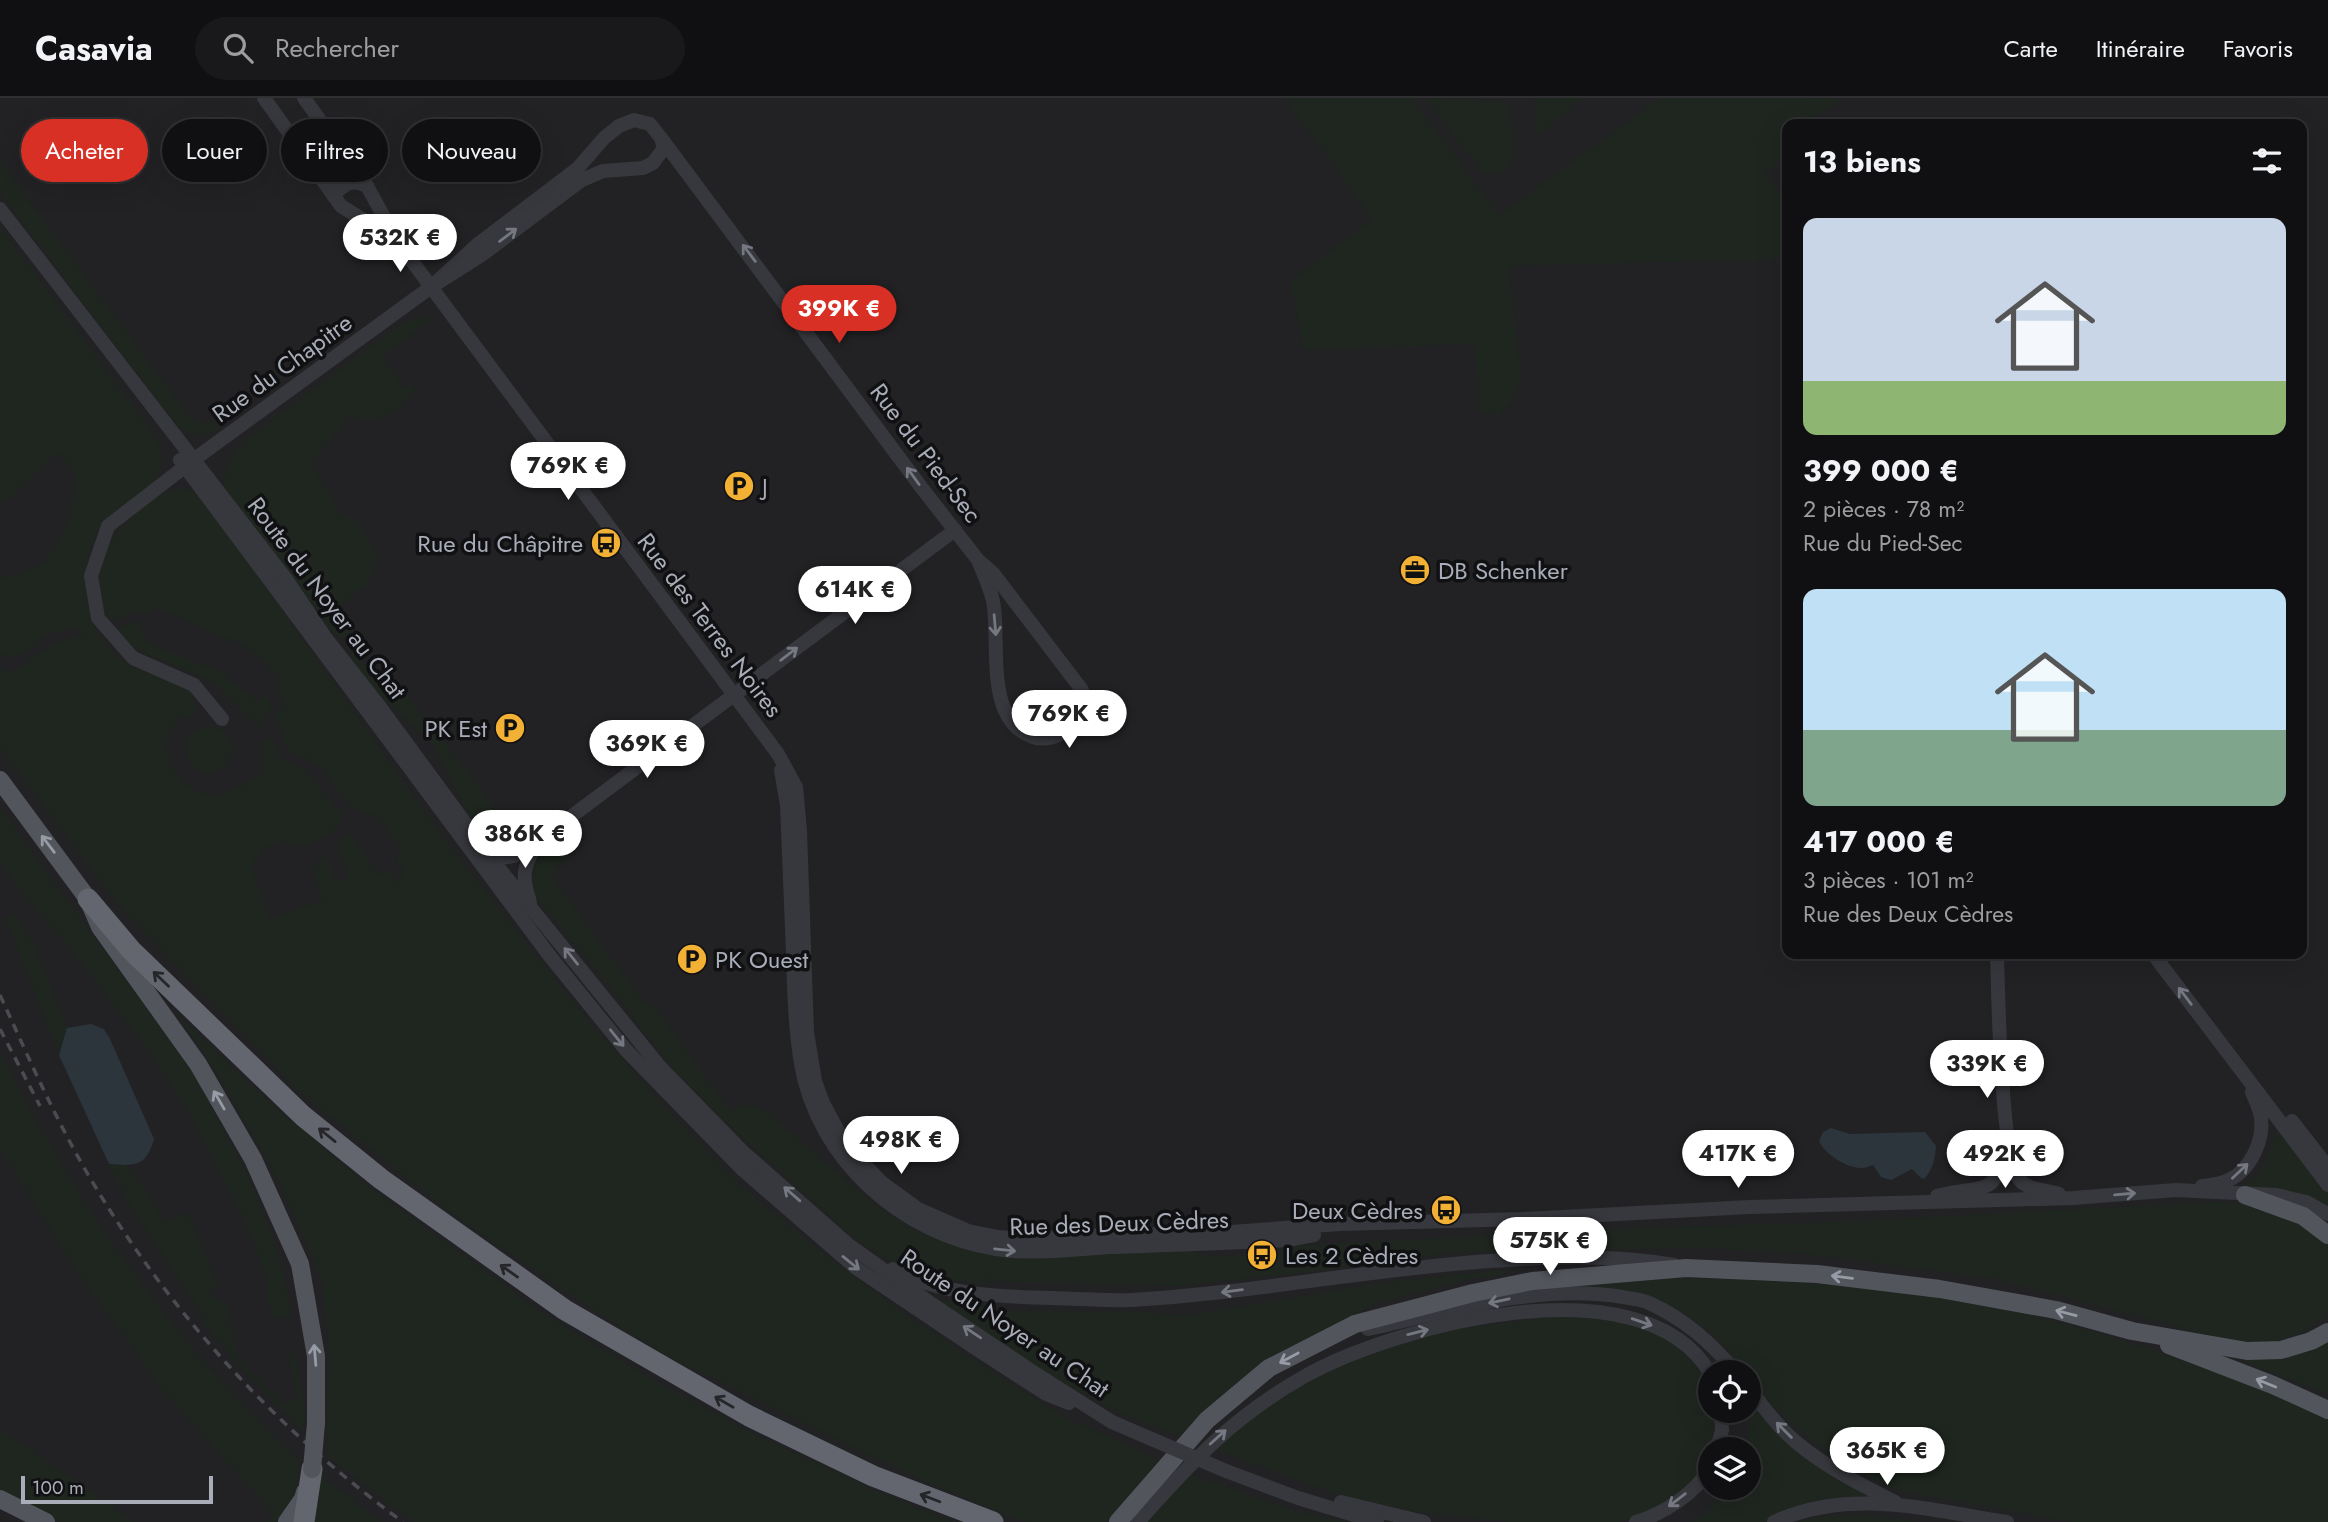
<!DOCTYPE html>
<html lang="fr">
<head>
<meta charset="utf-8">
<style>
  body { margin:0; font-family:Jost,sans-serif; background:#19191b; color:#f1f3f6; height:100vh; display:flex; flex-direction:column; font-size:26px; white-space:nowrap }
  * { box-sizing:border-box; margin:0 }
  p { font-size:23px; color:#9c9d9f }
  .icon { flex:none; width:38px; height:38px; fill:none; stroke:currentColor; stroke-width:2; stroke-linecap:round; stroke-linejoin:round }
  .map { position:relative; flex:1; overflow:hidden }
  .panel { position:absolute; left:1782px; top:21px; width:525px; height:840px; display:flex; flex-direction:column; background:#101012; border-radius:14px; box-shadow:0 7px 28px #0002,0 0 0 2px #303032 }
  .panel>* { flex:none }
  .guide { position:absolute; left:21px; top:21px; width:665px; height:63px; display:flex; gap:14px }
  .controls { position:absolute; left:1698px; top:1262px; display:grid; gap:14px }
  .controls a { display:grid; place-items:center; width:63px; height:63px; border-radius:50%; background:#101012; box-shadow:0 7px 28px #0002,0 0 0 2px #303032; font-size:35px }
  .scale { position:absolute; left:21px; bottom:18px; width:192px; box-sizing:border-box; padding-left:7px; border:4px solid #a8adb8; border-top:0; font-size:19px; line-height:24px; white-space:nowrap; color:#a8adb8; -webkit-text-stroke:5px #111113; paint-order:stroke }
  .price { position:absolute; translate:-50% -60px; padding:0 16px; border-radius:24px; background:#fff; color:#222; font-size:23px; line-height:46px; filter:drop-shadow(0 2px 4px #0008) }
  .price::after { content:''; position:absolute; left:50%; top:42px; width:21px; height:16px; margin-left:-10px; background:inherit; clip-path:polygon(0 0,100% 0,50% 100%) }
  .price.selected { background:#d93025; color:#fff }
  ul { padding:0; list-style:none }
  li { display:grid; align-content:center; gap:14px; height:371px; padding:0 21px }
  li span { display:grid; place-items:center; height:217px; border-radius:14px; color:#555 }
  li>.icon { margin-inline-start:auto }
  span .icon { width:126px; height:126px; fill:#fffc; stroke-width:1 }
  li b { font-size:30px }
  h2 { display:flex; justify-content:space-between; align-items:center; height:84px; padding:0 21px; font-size:30px }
  .pill { padding:0 24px; border-radius:32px; background:#101012; box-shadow:0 7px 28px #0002,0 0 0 2px #303032; font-size:24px; line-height:63px }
  .pill.selected { background:#d93025; color:#fff }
  header { display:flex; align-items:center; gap:42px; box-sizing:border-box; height:98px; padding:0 35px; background:#101012; border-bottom:2px solid #303032 }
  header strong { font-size:33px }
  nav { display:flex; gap:38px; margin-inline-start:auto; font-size:24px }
  .search { width:490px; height:63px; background:#19191b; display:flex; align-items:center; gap:18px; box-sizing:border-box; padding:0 24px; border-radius:38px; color:#9c9d9f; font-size:26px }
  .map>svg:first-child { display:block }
  .built { fill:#222225; fill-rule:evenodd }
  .green { fill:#1e261f }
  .water { fill:#2c353c }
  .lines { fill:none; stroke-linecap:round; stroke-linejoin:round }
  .minor { stroke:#37383d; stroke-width:14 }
  .major { stroke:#53555c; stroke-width:18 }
  .highway { stroke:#63666e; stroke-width:21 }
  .rail { stroke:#4a4c52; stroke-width:3.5; stroke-dasharray:9 7; stroke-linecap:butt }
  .minor-bridge { stroke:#37383d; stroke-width:14 }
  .major-bridge { stroke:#53555c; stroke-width:18 }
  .oneway { stroke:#757881 }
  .oneway2 { stroke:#979ba6 }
  .oneway3 { stroke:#26262a }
  .labels { text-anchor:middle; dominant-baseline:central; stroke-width:7; stroke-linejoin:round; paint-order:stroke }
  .street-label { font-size:24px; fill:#a8adb8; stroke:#111113 }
  .poi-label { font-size:24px; fill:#a8adb8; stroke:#111113; text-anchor:start }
</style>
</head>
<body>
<header>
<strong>Casavia</strong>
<div class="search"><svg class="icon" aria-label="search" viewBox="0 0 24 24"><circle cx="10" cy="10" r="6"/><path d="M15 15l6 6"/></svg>Rechercher</div>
<nav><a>Carte</a><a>Itinéraire</a><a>Favoris</a></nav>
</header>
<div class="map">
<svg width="2328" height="1424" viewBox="0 0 2328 1424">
  <rect width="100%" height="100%" fill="#161618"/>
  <path class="built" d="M0 0H2328V1424H0ZM1787 26H2301V856H1787ZM1710 1274H1748V1312H1710ZM1710 1351H1748V1390H1710Z"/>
  <g class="green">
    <path d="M1284 0H1411L1500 117 1660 0H1841L1815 20 1818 26H1787V57L1765 74 1787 104V161L1509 168 1521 281 1512 303 1498 318 1481 315 1474 246 1303 252 1291 183 1373 121Z"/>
    <path d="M1425 0C1453 0 1480 3 1508 3 1511 30 1527 82 1484 76Z"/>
    <path d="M1536 0H1583L1535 40Z"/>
    <path d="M0 63 188 317 200 325 215 323 221 331C203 338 194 340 178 328L104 233 0 94Z"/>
    <path d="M0 129 156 339C172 381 148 392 118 415 112 419 105 423 101 429 77 463 81 523 111 553 130 572 164 579 188 588 197 599 198 610 192 622L185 617C178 623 171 628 168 638 160 668 189 700 220 697 227 696 234 692 240 689 247 686 258 680 262 673 267 664 263 650 262 641L265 639 271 642 281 661 307 674 341 715 339 729 305 748C278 741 267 742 251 767L270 821 323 802 312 768 324 757 331 768 335 783 348 782 345 766 336 748 349 737 351 736 380 777 390 771 398 787 404 772 398 765 396 757 402 752 378 718C338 714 340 682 312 663 306 659 297 657 291 655L275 620 284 604 276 589 283 582 245 548 154 509 150 515 139 513 113 522 104 517C101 503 96 489 99 474 104 443 146 394 179 390 185 390 193 394 200 396L423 711 470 774 593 928 680 1025 740 1087 827 1158 894 1208 996 1276 1064 1319 1159 1362 1106 1424H1026L1020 1422 926 1384 664 1256 577 1201 446 1111 297 992 118 806 0 650V569L11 576 53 545 84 536 79 530C70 532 59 533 50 536 31 544 21 568 0 554V480L20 476 44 465 70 422 76 376 58 354 6 404H0Z"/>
    <path d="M420 219 431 221 382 260 403 288 411 286 416 294C389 317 387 326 350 318L311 366 341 416 356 420 379 458 366 490 358 493 330 514 343 533 352 526 357 533 346 542 334 537 224 389C225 367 229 358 246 342L401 226Z"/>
    <path d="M136 523 140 525 145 543 222 575 259 604 267 597 272 608 258 629 215 585 129 548 118 532 120 529Z"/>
    <path d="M361 545 371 551 360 559 378 583 390 574 511 730 526 745 495 758 477 732 434 648 375 593 350 560V552Z"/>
    <circle cx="209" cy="652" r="23"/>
    <path d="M0 710 192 972 244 1070 261 1107 283 1173 289 1202V1221L275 1220 269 1208 267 1182 246 1124 192 1020 148 952 66 845 23 796 0 764Z"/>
    <path d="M554 748 563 751 570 760 557 769 553 781 644 904 653 907 731 1013 741 1006 762 1010 877 1108 914 1132 963 1151 996 1158 1187 1151 1209 1158 1273 1157 1287 1148 1628 1130 1809 1125 2218 1104 2245 1106 2312 1127 2328 1146V1213C2296 1256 2227 1247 2184 1230L1996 1181 1808 1156 1705 1150 1455 1154 1345 1170 1177 1188 990 1183 992 1173 987 1187 930 1178 883 1159 849 1136 720 1019 665 962 614 894 530 792 531 771 543 752Z"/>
    <path d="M14 816 18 819 35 849 67 930 59 957 6 820Z"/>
    <path d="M176 915 252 989 367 1087 541 1214 645 1277 744 1331 878 1394 953 1424H414L327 1358 329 1252 322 1182 278 1081 208 961Z"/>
    <path d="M0 954C78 1108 173 1245 300 1363L296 1397 280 1424H265L273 1415 161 1290 78 1174 6 1061 0 1050Z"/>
    <path d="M2278 1026 2328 1094V1109L2303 1096 2244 1088C2270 1066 2268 1057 2278 1026Z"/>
    <path d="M109 1066 126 1067 136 1077 165 1124 188 1114 219 1190 206 1192 227 1207 238 1260 283 1306 298 1300 287 1254 294 1259 297 1266 305 1317 303 1334 238 1266 205 1228 195 1204 127 1102Z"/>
    <path d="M1512 1171 1514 1174 1468 1182 1376 1205 1291 1250 1208 1311 1179 1338 1132 1320 1049 1278 934 1201 1009 1213 1134 1214 1185 1217 1379 1185Z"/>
    <path d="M1681 1180C1780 1182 1880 1187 1978 1206 2099 1228 2213 1273 2328 1317V1424H2071L1904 1394C1842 1371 1791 1332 1749 1282L1748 1274H1743L1727 1251 1710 1234 1680 1213 1653 1202 1530 1190 1596 1183Z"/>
    <path d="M1552 1218C1591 1220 1634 1219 1669 1241 1676 1245 1682 1254 1688 1260 1706 1279 1710 1286 1710 1312L1715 1313 1716 1326 1700 1374 1679 1395 1655 1411 1619 1424H1509L1416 1414 1341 1398 1213 1351 1241 1327 1319 1276 1396 1244 1446 1233Z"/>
    <path d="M2328 1243V1296L2235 1260C2266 1259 2302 1262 2328 1243Z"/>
    <path d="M1748 1303 1769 1326 1871 1400 1767 1424H1693L1719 1403 1727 1390H1748V1351H1746L1750 1320Z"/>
    <path d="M0 1330 134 1424H59L0 1392Z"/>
    <path d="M1188 1376 1295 1413 1344 1424H1147Z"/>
    <path d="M321 1377 382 1424H313Z"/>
    <path d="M1830 1417H1872L1918 1424H1797Z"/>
  </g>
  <g class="water">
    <path d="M91 926 104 931 110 941 154 1041C146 1069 135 1068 109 1066L59 957 67 930Z"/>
    <path d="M1831 1030 1850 1036 1925 1034 1936 1048C1935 1060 1933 1072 1924 1081L1921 1080 1912 1071 1891 1082 1881 1079 1873 1067C1869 1068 1866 1070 1862 1070 1847 1071 1824 1055 1819 1043L1823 1034Z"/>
  </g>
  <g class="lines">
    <g class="minor">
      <path d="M264 0 341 108 397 143"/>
      <path d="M304 0 367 88 397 143 778 656 796 689 800 733 807 934 815 983 823 1005 844 1044 881 1084 918 1111 968 1133 998 1139 1026 1141 1103 1137 1203 1136 1340 1126 1522 1121 1750 1109 2073 1100 2176 1092 2276 1097 2306 1104 2328 1116"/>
      <path d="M661 40 921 389 978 462 993 475 1082 592C1081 607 1080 621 1068 631 1058 639 1045 643 1033 639 983 622 1001 544 993 503 990 489 983 475 978 462"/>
      <path d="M333 97C345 86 352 80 367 88"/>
      <path d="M0 111 286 481 325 539 377 605 493 763 660 969 742 1053 850 1148 929 1204 1036 1276 1112 1324"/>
      <path d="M180 362 549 857 626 952 743 1072 856 1170 975 1250 1046 1296 1069 1305"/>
      <path d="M222 621 194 587 133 560 98 520 91 478 108 428 196 360 431 189 483 156 582 82 603 73 643 70 653 65 664 50 661 40 650 26 634 22 619 28 604 40 578 70 478 146 431 189"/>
      <path d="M781 672 787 707C789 756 791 806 793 855 794 892 795 929 801 966 817 1061 902 1137 996 1151 1034 1157 1074 1151 1112 1149 1170 1147 1228 1145 1287 1142L1314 1137"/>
      <path d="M487 762 514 758 541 741 955 432"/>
      <path d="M530 804C522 780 522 769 536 748"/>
      <path d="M1997 856C1998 893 2001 1059 2019 1081 2028 1093 2046 1091 2059 1096"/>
      <path d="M2153 856 2328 1087"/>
      <path d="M2292 1023 2328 1069"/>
      <path d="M2202 1088C2211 1087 2221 1086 2229 1082 2250 1072 2264 1043 2261 1020 2260 1011 2255 1002 2252 994"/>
      <path d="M1937 1098C1980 1086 1998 1102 2005 1047"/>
      <path d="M893 1171C939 1197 1001 1199 1053 1200 1079 1201 1106 1203 1132 1202 1252 1195 1370 1171 1490 1163 1550 1159 1615 1156 1674 1167"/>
      <path d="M1368 1231C1451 1213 1538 1185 1623 1199 1631 1201 1641 1201 1649 1205 1685 1221 1711 1245 1736 1274"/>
      <path d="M1748 1289C1760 1305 1772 1321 1786 1335 1817 1365 1858 1385 1895 1404"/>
      <path d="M1717 1351 1722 1332 1721 1312"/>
      <path d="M1226 1373 1298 1400 1377 1424"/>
      <path d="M1341 1404 1424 1424"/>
      <path d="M1138 1424C1191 1364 1234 1318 1305 1278 1397 1227 1642 1161 1710 1275"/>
      <path d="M1636 1424C1663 1416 1696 1395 1710 1370"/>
      <path d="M1774 1424C1849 1389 1929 1412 2007 1424"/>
    </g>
    <g class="major">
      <path d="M0 682 88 801 100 829 198 966 253 1061 300 1166 316 1258V1325"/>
      <path d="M2245 1097 2303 1118 2328 1137"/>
      <path d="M2169 1247 2273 1287 2328 1312"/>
      <path d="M0 1401 46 1424"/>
      <path d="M287 1424 303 1401 305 1394"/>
      <path d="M1118 1424 1207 1322 1269 1270 1355 1226 1473 1195 1532 1183 1686 1170 1817 1176 1940 1191 2056 1212 2132 1233 2247 1253 2281 1252 2311 1243 2328 1234"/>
    </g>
    <g class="highway">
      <path d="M88 801 131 852 303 1018 381 1081 565 1212 749 1318 873 1378 993 1424"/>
      <path d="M304 1424 312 1371"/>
    </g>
    <g class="rail">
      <path d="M0 897C27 956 53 1016 86 1073 166 1211 274 1330 403 1424"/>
      <path d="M0 931 40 1008"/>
    </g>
    <path class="minor-bridge" d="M1112 1324 1226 1373"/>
    <path class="major-bridge" d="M312 1371 316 1325"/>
  </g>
  <defs><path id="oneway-shaft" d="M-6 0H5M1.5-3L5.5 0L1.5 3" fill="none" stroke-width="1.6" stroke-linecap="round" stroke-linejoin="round" transform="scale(1.75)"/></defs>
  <g class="oneway">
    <use href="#oneway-shaft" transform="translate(508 137) rotate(-37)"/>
    <use href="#oneway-shaft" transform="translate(749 155) rotate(-127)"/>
    <use href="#oneway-shaft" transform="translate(913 378) rotate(-126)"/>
    <use href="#oneway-shaft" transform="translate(995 527) rotate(85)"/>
    <use href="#oneway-shaft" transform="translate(789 556) rotate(-37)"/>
    <use href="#oneway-shaft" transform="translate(571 858) rotate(-129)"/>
    <use href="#oneway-shaft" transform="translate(2185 898) rotate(-127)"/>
    <use href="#oneway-shaft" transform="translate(617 940) rotate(51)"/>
    <use href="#oneway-shaft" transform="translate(2240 1073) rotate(-43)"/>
    <use href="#oneway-shaft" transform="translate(792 1096) rotate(-139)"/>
    <use href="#oneway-shaft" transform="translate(2125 1096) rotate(-5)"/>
    <use href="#oneway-shaft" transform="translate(1005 1152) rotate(6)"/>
    <use href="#oneway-shaft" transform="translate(851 1165) rotate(39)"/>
    <use href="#oneway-shaft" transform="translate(1232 1193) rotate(173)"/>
    <use href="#oneway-shaft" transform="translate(1499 1203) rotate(168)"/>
    <use href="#oneway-shaft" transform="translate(1642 1224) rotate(19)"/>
    <use href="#oneway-shaft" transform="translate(972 1234) rotate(-146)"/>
    <use href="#oneway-shaft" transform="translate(1418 1234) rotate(-14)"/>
    <use href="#oneway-shaft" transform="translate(1784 1332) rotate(-135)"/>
    <use href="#oneway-shaft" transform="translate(1218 1339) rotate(-42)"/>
    <use href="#oneway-shaft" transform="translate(1677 1402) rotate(143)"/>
  </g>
  <g class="oneway2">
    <use href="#oneway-shaft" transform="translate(48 746) rotate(-127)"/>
    <use href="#oneway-shaft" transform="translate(219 1002) rotate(-120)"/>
    <use href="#oneway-shaft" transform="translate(1842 1179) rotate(-173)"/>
    <use href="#oneway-shaft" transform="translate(2066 1215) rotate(-165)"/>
    <use href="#oneway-shaft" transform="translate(315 1257) rotate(-95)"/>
    <use href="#oneway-shaft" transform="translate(1289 1260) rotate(152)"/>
    <use href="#oneway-shaft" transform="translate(2266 1285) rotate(-158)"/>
  </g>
  <g class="oneway3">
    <use href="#oneway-shaft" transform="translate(161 881) rotate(-136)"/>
    <use href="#oneway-shaft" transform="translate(327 1037) rotate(-141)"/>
    <use href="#oneway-shaft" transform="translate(509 1173) rotate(-145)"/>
    <use href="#oneway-shaft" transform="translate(724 1304) rotate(-150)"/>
    <use href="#oneway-shaft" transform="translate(930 1400) rotate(-159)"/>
  </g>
  <defs>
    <g id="parking-disc" transform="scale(1.575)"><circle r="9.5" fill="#f2b134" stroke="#111113"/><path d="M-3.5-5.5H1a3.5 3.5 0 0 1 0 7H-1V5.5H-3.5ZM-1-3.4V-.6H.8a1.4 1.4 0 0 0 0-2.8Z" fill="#111"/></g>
    <g id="bus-disc" transform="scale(1.575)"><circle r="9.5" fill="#f2b134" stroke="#111113"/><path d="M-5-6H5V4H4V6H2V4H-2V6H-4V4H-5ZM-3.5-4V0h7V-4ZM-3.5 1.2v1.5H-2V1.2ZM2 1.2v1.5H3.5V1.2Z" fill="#111"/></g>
    <g id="office-disc" transform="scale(1.575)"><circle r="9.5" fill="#f2b134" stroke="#111113"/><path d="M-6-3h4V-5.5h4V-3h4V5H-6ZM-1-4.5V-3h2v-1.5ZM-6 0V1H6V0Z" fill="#111"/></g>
  </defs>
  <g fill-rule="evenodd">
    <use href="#parking-disc" x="739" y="388"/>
    <use href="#bus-disc" x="606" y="445"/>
    <use href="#office-disc" x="1415" y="472"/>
    <use href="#parking-disc" x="510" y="630"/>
    <use href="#parking-disc" x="692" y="861"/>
    <use href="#bus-disc" x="1446" y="1112"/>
    <use href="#bus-disc" x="1262" y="1157"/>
  </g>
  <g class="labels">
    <g class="street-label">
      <text transform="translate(282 270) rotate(-36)">Rue du Chapitre</text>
      <text transform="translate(926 355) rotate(53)">Rue du Pied-Sec</text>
      <text transform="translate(327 500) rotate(53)">Route du Noyer au Chat</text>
      <text transform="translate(710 527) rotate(53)">Rue des Terres Noires</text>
      <text transform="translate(1119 1125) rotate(-2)">Rue des Deux Cèdres</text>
      <text transform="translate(1005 1225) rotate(34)">Route du Noyer au Chat</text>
    </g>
    <g class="poi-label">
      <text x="762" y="388">J</text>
      <text x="583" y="445" text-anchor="end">Rue du Châpitre</text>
      <text x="1438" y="472">DB Schenker</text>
      <text x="487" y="630" text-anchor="end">PK Est</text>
      <text x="715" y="861">PK Ouest</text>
      <text x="1423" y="1112" text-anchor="end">Deux Cèdres</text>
      <text x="1285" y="1157">Les 2 Cèdres</text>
    </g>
  </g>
</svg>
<div class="controls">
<a><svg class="icon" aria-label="locate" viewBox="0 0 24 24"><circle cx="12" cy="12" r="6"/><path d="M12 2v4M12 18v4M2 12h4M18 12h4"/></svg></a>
<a><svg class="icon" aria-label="layers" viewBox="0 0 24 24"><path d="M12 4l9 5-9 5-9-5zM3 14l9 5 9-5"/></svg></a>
</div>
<div class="scale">100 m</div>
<b class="price" style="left:400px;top:176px">532K €</b>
<b class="price selected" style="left:839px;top:247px">399K €</b>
<b class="price" style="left:568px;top:404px">769K €</b>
<b class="price" style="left:855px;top:528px">614K €</b>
<b class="price" style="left:1069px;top:652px">769K €</b>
<b class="price" style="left:647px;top:682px">369K €</b>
<b class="price" style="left:525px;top:772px">386K €</b>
<b class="price" style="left:1987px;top:1002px">339K €</b>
<b class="price" style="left:901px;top:1078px">498K €</b>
<b class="price" style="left:1738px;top:1092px">417K €</b>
<b class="price" style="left:2005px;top:1092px">492K €</b>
<b class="price" style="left:1550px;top:1179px">575K €</b>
<b class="price" style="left:1887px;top:1389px">365K €</b>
<div class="guide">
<a class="pill selected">Acheter</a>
<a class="pill">Louer</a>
<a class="pill">Filtres</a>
<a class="pill">Nouveau</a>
</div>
<section class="panel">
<h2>13 biens<svg class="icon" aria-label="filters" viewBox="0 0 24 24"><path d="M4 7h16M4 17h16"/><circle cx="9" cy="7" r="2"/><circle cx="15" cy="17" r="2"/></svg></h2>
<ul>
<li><span style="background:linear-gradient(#c9d6e8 75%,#8fb573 0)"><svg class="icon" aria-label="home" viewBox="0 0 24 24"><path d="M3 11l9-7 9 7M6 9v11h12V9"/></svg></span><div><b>399 000 €</b><p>2 pièces · 78 m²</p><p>Rue du Pied-Sec</p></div></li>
<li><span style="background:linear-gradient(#bfe0f5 65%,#7fa58c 0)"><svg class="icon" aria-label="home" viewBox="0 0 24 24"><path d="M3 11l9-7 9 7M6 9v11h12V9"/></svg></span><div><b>417 000 €</b><p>3 pièces · 101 m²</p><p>Rue des Deux Cèdres</p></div></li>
</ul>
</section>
</div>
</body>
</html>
